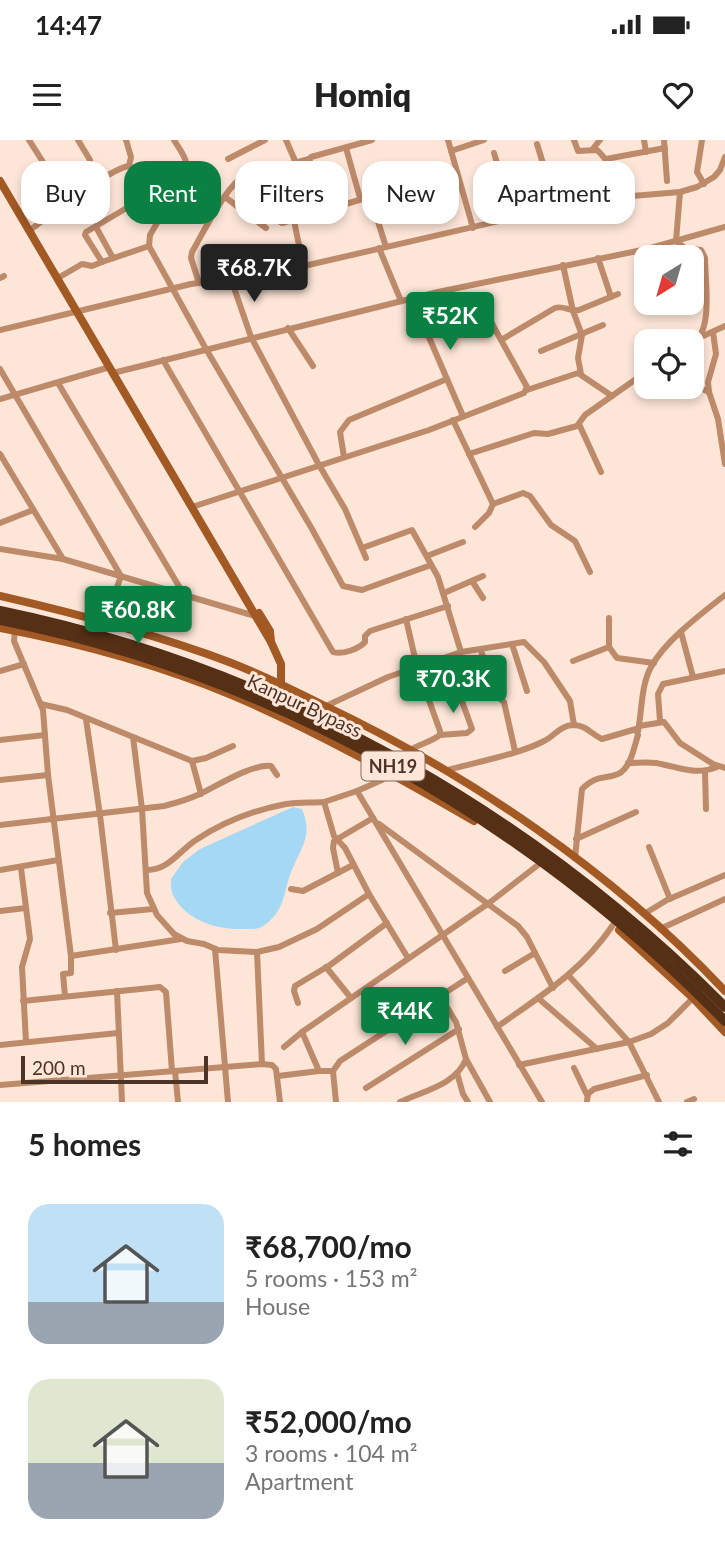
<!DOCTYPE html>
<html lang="en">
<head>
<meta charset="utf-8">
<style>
  body { margin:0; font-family:Lato,sans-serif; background:#f2f2f2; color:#222; height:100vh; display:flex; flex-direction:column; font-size:26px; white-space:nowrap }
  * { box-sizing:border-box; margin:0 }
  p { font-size:23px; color:#767676 }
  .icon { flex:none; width:38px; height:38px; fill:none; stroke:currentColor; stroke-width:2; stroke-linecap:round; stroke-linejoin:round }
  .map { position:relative; height:962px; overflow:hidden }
  .panel { display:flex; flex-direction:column; background:#fff; flex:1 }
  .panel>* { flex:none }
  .banner { position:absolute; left:21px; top:21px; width:684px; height:63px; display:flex; gap:14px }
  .needle { width:46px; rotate:217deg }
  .buttons { position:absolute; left:634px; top:105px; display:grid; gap:14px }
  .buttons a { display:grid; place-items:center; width:70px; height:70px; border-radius:14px; background:#fff; box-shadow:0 4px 10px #0003; font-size:35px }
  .scale { position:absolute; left:21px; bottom:18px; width:187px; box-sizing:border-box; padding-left:7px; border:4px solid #4c3527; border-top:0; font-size:19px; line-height:24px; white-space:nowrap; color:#4c3527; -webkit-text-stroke:5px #fde6d8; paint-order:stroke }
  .price { position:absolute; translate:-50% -60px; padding:0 16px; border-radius:7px; background:#0b8043; color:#fff; font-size:23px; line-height:46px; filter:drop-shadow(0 2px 4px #0008) }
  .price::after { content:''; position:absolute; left:50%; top:42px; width:21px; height:16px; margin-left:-10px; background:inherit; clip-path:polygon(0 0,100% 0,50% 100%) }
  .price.on { background:#222; color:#fff }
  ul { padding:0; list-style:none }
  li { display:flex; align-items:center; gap:21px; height:175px; padding:0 28px }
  li span { display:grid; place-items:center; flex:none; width:196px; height:140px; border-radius:21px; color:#555 }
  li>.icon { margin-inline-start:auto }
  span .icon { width:84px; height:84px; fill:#fffc; stroke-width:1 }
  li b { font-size:30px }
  h2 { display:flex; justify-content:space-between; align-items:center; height:84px; padding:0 28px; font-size:30px }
  .pill { padding:0 24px; border-radius:21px; background:#fff; box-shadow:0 4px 10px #0003; font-size:24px; line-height:63px }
  .pill.on { background:#0b8043; color:#fff }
  .status { display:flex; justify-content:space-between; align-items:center; height:49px; padding:0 35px; background:#fff; direction:ltr }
  .status svg { height:19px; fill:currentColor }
  header { display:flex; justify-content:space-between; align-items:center; height:91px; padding:0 28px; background:#fff; font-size:32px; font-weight:800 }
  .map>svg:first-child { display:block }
  .water { fill:#a4d8f4 }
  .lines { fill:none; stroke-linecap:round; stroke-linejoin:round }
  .street { stroke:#bd8a6a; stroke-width:6 }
  .secondary { stroke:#a25924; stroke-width:8 }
  .highway-bridge { stroke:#563015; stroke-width:10 }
  .labels { text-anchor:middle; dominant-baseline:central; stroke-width:6; stroke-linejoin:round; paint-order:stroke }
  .shield { fill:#fde6d8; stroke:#816a5c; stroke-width:2 }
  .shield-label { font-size:18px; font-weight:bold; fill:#4c3527 }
  .street-label { font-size:19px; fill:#4c3527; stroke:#fde6d8 }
</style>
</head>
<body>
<div class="status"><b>14:47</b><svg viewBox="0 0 49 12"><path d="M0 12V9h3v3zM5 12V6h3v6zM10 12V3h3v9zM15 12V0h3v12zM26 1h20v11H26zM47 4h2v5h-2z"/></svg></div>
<header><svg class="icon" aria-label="menu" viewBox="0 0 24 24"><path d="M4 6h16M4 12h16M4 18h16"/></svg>Homiq<svg class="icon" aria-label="heart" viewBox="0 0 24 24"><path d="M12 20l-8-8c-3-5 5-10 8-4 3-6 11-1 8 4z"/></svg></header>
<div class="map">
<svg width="725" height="962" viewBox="0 0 725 962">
  <rect width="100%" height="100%" fill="#fde6d8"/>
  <path class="water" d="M293 667 302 669C313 695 302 706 292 730 283 751 286 771 263 786 258 790 249 789 242 789 217 790 185 780 173 755 171 751 171 744 171 739L183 722 200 709Z"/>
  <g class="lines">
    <g class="street">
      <path d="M29 0 55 41"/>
      <path d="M78 0 90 20"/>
      <path d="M126 0 131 17 129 26"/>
      <path d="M174 0C180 10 189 21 187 32L150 95 149 106 206 209 312 389 343 446 362 450 431 425"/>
      <path d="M286 0 296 23"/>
      <path d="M448 0 473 88"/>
      <path d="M574 0 578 11 597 10C611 22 614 40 620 57"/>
      <path d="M644 0 646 12"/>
      <path d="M664 0 667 41"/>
      <path d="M702 0 697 32 704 44"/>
      <path d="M537 4 557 69"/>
      <path d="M346 8 360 58"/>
      <path d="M592 10 600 0"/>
      <path d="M451 11 484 0"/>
      <path d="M494 13 513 77"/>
      <path d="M228 19 265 0"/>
      <path d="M606 19 665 8"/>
      <path d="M255 34 309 19"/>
      <path d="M680 52 676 101 685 108 701 110 705 118C705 144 714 191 691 206"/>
      <path d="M147 56 167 65"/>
      <path d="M225 57 266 88"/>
      <path d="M327 68 309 19 311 17 372 0"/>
      <path d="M294 81 303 124"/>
      <path d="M96 87 113 118"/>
      <path d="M29 91C47 77 111 28 129 26L133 29 147 52V56L86 92 85 95 102 122 149 106"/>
      <path d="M379 108 401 161"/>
      <path d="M598 118 611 157"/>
      <path d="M563 125 573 171 582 195 578 218 581 234"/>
      <path d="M0 138 4 136"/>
      <path d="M58 138 82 124 92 126 102 122"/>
      <path d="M231 139 251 197 319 325 345 369 366 418"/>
      <path d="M199 143 191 118 192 112C202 95 230 37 249 34 269 30 264 77 282 83L366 58 375 72 386 107"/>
      <path d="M412 158 463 276"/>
      <path d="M288 188 313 226"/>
      <path d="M0 190 191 144 278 132 525 75 620 57 680 52 697 47 714 37 720 30 725 17"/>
      <path d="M713 192 716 214 708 242 709 252 718 279 725 324"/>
      <path d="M701 197 725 186"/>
      <path d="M501 200 555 168C564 165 570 172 579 170L618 154"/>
      <path d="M541 211 603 185"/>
      <path d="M163 220 333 512C342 515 359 509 365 502V496L370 491 448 466"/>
      <path d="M0 229 121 436 105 481"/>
      <path d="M113 233 438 152 647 109 725 87"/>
      <path d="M58 243 183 453"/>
      <path d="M691 244 709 252"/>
      <path d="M527 250 578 233 612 256"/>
      <path d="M0 259 110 227"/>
      <path d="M453 280 493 364 489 373 475 387"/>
      <path d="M579 284 601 332"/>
      <path d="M0 314 63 419"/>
      <path d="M469 314 534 293 548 294 577 286 585 275 646 232"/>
      <path d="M344 317 340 292 349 280 447 239"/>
      <path d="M493 364 523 353 530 356 551 385 575 401 590 432"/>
      <path d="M192 367 429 290 524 253 527 247 490 180"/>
      <path d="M0 383 33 370"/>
      <path d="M362 408 412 390 438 437 461 512"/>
      <path d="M0 409 63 419 255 476"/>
      <path d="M427 416 463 402"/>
      <path d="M472 441 483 458"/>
      <path d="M444 453 483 436"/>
      <path d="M609 478V507L617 518 654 523"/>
      <path d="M15 490 14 501 43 570 48 635 71 816V833L63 834 65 856"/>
      <path d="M681 492 693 537"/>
      <path d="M512 504 527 551"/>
      <path d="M481 511 498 557 504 562 515 611"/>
      <path d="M573 521 609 507"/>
      <path d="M0 531 24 524"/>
      <path d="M41 564 67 570 192 621 201 654"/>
      <path d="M326 566 388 537 461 512 524 502 544 522 570 561 574 585"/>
      <path d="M86 579 100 675 116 810"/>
      <path d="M660 581 658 554 663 544 725 531"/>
      <path d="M639 586 664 582 680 603 713 624 725 628"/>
      <path d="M638 591C642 571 641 545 651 527 666 500 701 474 725 455"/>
      <path d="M440 595 467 593 472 589 458 550"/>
      <path d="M133 597 142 669 147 753 157 775 174 794 187 801 204 804 218 810 257 812 279 807 317 789 369 754"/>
      <path d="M0 600 45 595"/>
      <path d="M192 621 206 618 233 606"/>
      <path d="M399 621C415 602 423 607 440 595V591L417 527 406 479"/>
      <path d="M628 623C637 623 647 622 656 623 679 627 695 636 717 627"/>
      <path d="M448 630C476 622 520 614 544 601 555 596 559 586 573 585 586 585 591 594 602 599L636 589 638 595C634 607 631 628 618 634 604 640 597 634 582 649L575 718"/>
      <path d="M390 632 382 640 357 651 542 962"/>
      <path d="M705 632 706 669"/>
      <path d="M0 640 48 635"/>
      <path d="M357 651 324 662 334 696 345 708 369 754 408 818"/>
      <path d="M379 684 518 786 527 797 553 848"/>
      <path d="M0 685 164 666C176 663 189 659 200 654 219 645 251 624 271 626L277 635"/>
      <path d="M576 699 636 672"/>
      <path d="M649 707 670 759"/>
      <path d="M21 728 30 799 22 827 26 902"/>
      <path d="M0 730 58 720"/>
      <path d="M147 730C169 730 179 711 196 700 223 682 254 670 286 664 299 662 311 663 324 662"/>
      <path d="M338 733 333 708 334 701 373 678"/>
      <path d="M291 749 303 751 353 725"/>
      <path d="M0 771 26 768"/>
      <path d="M110 773 153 769"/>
      <path d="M644 774 667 760 725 735"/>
      <path d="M660 789 725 759"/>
      <path d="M215 809 228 962"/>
      <path d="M257 812 262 924"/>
      <path d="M71 816 181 799"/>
      <path d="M326 827 351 858"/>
      <path d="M505 831 535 813"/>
      <path d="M569 836 629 902 659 962"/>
      <path d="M117 851 122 962"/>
      <path d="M440 856 456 882 466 919 490 962"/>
      <path d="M538 858 597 909"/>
      <path d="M23 861 160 847 166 852 172 931"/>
      <path d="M298 863 294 851 295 846 330 825 387 783"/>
      <path d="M497 887C542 855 582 831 613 785"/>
      <path d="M0 905 118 893"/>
      <path d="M284 907 302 892"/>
      <path d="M519 925 629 902 651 894 668 883 693 858"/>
      <path d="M574 928 587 955"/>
      <path d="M175 931 178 962"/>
      <path d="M319 931H333L336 962"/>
      <path d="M333 931 340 921 468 838"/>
      <path d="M457 933 463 954 468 962"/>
      <path d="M278 936 319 931 302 892 489 763 538 725"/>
      <path d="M0 945 262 924 272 925 276 929 280 962"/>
      <path d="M366 948 459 889"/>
      <path d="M587 961 588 954 594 949 647 935"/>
      <path d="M400 962C423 951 456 945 466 919"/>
      <path d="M687 962 694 959"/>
    </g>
    <g class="secondary">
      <path d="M0 41 271 502 281 524V545"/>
      <path d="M0 456C78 474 154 494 229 522 260 534 291 549 321 564 469 634 612 731 725 851"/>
      <path d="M259 473 270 491 271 502"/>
      <path d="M0 488C79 503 160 525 234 556 318 592 396 636 474 681"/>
      <path d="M619 790 693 858 725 892"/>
    </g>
    <g class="highway-bridge">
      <path d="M0 471C276 528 527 668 725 867"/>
      <path d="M0 480C276 535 530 681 725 881"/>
    </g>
  </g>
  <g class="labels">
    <rect class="shield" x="361.5" y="611.5" width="63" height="29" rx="5"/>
    <g class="shield-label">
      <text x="393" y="626">NH19</text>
    </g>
    <g class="street-label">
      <text transform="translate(305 565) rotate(25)">Kanpur Bypass</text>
    </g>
  </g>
</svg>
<div class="buttons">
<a><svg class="needle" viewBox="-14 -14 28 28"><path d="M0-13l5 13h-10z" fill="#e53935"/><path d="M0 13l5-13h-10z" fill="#767676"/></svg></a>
<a><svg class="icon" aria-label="locate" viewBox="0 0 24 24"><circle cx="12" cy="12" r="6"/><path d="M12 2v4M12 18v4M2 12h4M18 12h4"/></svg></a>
</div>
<div class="scale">200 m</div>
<b class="price on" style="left:254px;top:164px">₹68.7K</b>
<b class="price" style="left:450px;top:212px">₹52K</b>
<b class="price" style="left:138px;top:506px">₹60.8K</b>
<b class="price" style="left:453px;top:575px">₹70.3K</b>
<b class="price" style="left:405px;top:907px">₹44K</b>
<div class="banner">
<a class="pill">Buy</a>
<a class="pill on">Rent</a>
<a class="pill">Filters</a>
<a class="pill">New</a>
<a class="pill">Apartment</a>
</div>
</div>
<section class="panel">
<h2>5 homes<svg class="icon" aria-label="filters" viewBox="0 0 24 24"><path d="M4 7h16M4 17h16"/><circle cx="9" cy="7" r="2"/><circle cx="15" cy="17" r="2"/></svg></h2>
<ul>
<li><span style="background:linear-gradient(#bfe0f5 70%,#9aa5b1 0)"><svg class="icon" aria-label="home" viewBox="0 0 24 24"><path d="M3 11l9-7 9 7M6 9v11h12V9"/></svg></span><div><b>₹68,700/mo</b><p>5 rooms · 153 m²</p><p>House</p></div></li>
<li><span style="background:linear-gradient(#dfe7d0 60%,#9aa5b1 0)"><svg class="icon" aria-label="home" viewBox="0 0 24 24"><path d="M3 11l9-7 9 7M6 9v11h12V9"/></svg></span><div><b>₹52,000/mo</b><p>3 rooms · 104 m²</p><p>Apartment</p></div></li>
</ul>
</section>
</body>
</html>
